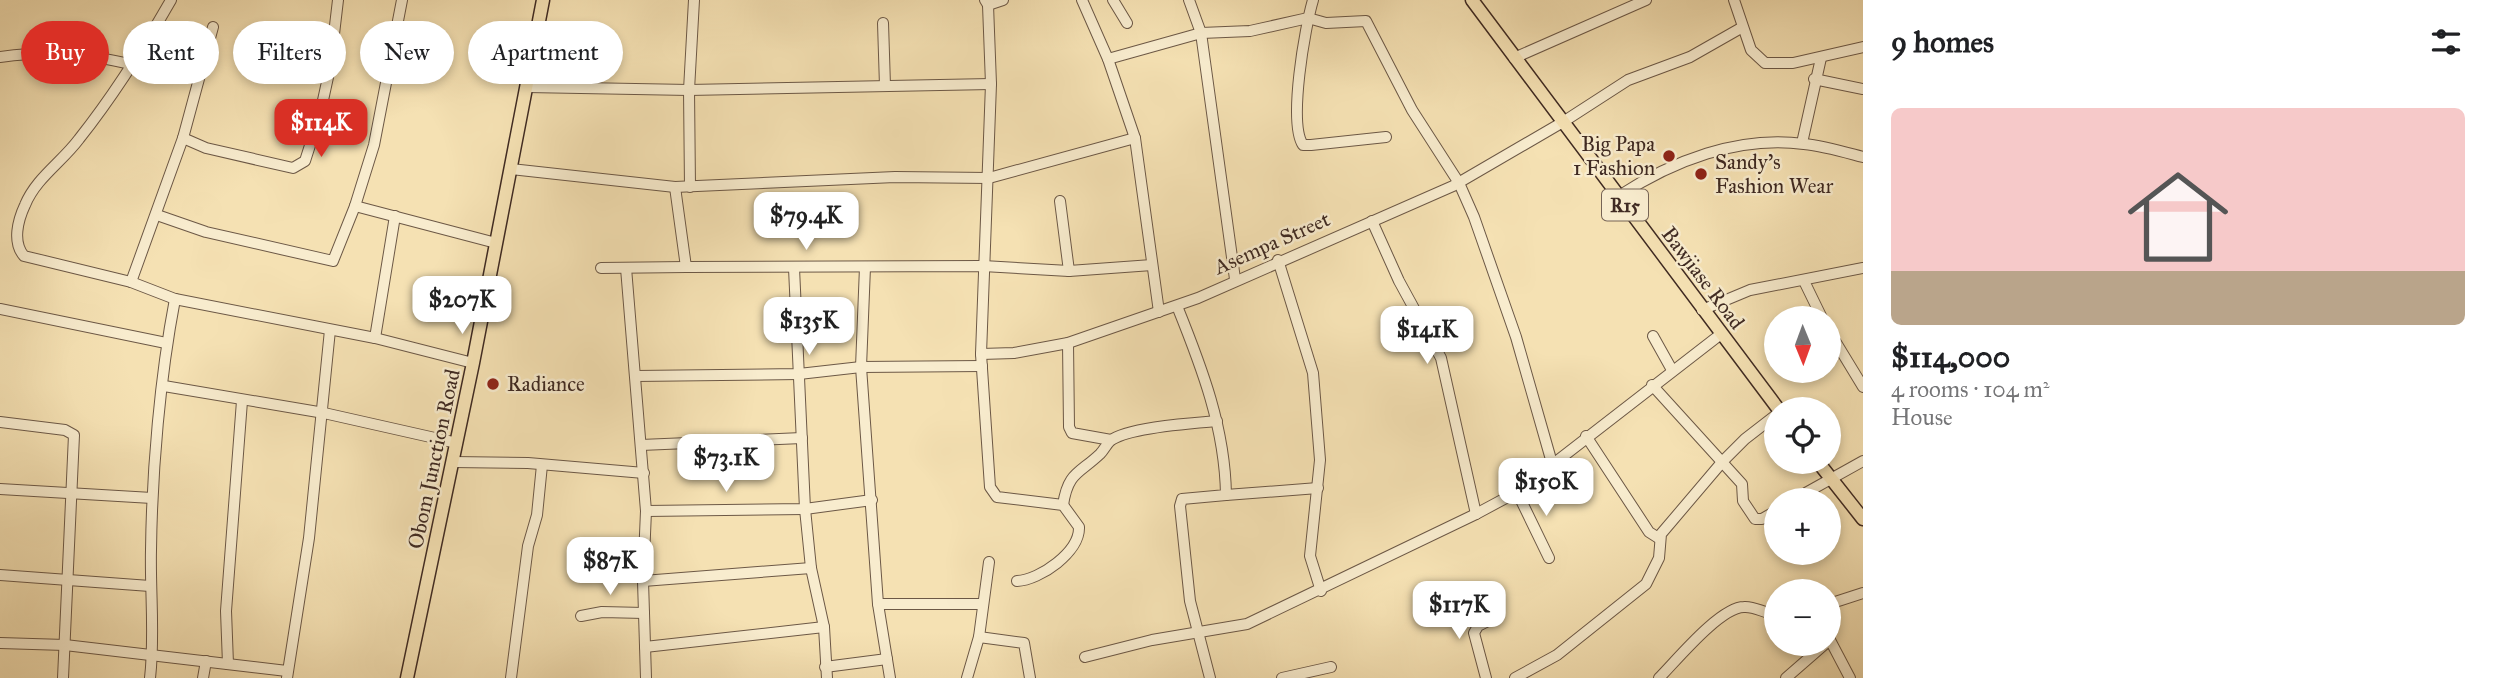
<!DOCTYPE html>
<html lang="en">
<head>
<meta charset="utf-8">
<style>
  body { margin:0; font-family:"IM FELL Great Primer",serif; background:#f6f6f6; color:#202124; height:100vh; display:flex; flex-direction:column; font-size:26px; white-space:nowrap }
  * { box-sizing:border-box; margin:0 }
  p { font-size:23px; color:#757577 }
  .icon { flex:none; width:38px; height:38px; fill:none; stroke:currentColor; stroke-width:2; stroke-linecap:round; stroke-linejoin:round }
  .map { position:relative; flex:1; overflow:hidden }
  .details { display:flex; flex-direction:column; background:#fff; width:630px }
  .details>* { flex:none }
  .guide { position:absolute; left:21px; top:21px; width:665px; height:63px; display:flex; gap:14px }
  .needle { width:46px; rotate:179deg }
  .controls { position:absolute; left:1764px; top:306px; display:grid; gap:14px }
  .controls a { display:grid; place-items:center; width:77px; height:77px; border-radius:50%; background:#fff; box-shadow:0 4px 10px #0003; font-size:35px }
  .price { position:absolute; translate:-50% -60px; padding:0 16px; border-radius:14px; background:#fff; color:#222; font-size:23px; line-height:46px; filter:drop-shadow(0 2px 4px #0008) }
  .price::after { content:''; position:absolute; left:50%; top:42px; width:21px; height:16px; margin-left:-10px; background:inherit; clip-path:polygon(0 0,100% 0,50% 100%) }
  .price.current { background:#d93025; color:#fff }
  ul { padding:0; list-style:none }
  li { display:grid; align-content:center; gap:14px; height:371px; padding:0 28px }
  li+li { border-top:2px solid #e0e0e0 }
  li span { display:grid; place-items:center; height:217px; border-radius:10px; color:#555 }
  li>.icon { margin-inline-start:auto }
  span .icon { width:126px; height:126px; fill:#fffc; stroke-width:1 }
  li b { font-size:30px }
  h2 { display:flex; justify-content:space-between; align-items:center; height:84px; padding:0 28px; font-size:30px }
  .chip { padding:0 24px; border-radius:32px; background:#fff; box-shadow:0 4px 10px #0003; font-size:24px; line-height:63px }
  .chip.current { background:#d93025; color:#fff }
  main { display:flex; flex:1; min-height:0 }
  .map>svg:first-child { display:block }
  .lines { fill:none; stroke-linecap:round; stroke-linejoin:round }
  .minor-casing { stroke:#6c5846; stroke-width:12 }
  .major-casing { stroke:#3f2a22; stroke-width:15 }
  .minor { stroke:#f8ecce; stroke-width:10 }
  .major { stroke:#f5e1b3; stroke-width:12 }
  .poi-dot { fill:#8f2418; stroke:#f8ecce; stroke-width:2.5 }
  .labels { text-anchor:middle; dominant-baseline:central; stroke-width:5; stroke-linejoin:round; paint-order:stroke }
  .shield { fill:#f8ecce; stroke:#766456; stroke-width:2 }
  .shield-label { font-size:19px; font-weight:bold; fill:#3f2a22 }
  .poi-label { font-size:21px; fill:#3f2a22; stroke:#f8ecce; text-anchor:start }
  .street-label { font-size:21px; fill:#3f2a22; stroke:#f8ecce }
</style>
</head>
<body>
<main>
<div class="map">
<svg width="1863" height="678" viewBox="0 0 1863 678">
  <rect width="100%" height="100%" fill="#f5e1b3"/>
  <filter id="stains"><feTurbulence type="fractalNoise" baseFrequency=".00286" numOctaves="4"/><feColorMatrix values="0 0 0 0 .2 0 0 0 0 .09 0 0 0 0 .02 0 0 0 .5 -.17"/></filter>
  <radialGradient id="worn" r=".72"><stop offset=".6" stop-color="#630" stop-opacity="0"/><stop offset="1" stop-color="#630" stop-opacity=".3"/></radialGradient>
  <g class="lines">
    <g class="minor-casing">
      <g id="minor">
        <path d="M171 0C143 49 114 95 79 139 62 162 36 178 25 205 18 220 12 242 24 256L131 282 175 299 375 338 473 363"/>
        <path d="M985 0 988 5 991 84 981 354 990 487 997 497 1063 505 1079 527C1080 552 1040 580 1017 581"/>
        <path d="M1082 0 1108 59 1135 138 1159 312"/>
        <path d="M1113 0 1127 23"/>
        <path d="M1189 0 1201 33 1235 279"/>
        <path d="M1313 0C1305 27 1288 123 1303 145H1311L1386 137"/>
        <path d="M1734 0 1751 50 1765 63H1793L1863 47"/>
        <path d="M988 5 1003 0"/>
        <path d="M883 23 885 86"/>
        <path d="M538 29 583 46 588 50 589 59"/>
        <path d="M0 57C53 50 82 53 134 65"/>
        <path d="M1514 58 1646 0"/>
        <path d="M1108 59 1201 33 1250 31 1308 18 1326 23 1366 21 1412 110 1459 183 1474 217 1516 337 1552 463"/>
        <path d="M1814 79 1863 89"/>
        <path d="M527 87 689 90 991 84"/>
        <path d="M183 138 206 148 293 168 305 161 320 114 330 68 338 0"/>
        <path d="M1802 143 1821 58"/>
        <path d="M511 169 675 187 895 177 989 178 1135 138"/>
        <path d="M675 187 686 267 983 266 1069 271 1152 265"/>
        <path d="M690 187 689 90 694 0"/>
        <path d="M1619 196C1672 161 1739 135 1804 144 1824 146 1844 152 1863 157"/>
        <path d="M1060 201 1069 271"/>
        <path d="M355 206 496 243"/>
        <path d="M157 215 206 232 333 261 355 206 374 145 402 0"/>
        <path d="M1372 221 1399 281 1441 358 1476 514"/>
        <path d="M1278 260 1313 373 1320 460 1310 556 1321 591"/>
        <path d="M865 267 861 367 878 604 890 678"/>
        <path d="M601 268 686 267"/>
        <path d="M626 268 646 511 643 581 646 678"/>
        <path d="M794 268 805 509 811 568 824 627 827 678"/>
        <path d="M1804 281 1822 318"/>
        <path d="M131 282 183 138 213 27"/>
        <path d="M1177 306C1202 368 1225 428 1226 495L1182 499 1180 506 1190 601 1210 678"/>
        <path d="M0 309 166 343"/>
        <path d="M1702 310 1750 290 1863 268"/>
        <path d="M1829 331 1863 387"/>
        <path d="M1653 336 1672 370"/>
        <path d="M375 338 395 216"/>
        <path d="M1068 343 1069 427 1072 433 1111 440"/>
        <path d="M981 354 1014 353 1068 343 1198 298 1453 186 1563 122 1628 80 1690 57 1741 28"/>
        <path d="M636 376 799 374 861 367 982 366"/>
        <path d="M1652 385 1742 484 1743 501 1755 519H1762L1776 511"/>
        <path d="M164 386 324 413 457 443"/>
        <path d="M0 422 65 430 74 435 63 678"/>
        <path d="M1586 436 1649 532 1660 539"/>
        <path d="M641 445 802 438"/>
        <path d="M453 462 528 463 644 473"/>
        <path d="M0 489 152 498"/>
        <path d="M1517 492 1549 558"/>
        <path d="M1226 495 1318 488"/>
        <path d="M1793 500 1863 461"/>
        <path d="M1063 505C1068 472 1079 474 1100 454 1104 450 1106 445 1110 441 1127 427 1194 423 1217 421"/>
        <path d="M646 511 805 509 872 500"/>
        <path d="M0 575 150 586"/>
        <path d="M643 581 811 568"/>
        <path d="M878 604H982"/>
        <path d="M1829 604 1863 593"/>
        <path d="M581 616 602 612 644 613"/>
        <path d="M979 637 1024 643 1030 678"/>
        <path d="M1830 640 1850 678"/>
        <path d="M0 643 65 645 287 671"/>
        <path d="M645 647 824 627"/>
        <path d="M1085 657 1152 640 1247 624 1476 514 1517 492 1721 334"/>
        <path d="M228 664 226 611 242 401"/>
        <path d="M825 667 887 659"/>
        <path d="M150 678C155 636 150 592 151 550 152 470 160 377 175 299"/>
        <path d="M203 678 206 661"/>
        <path d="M287 678 309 538 330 330"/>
        <path d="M511 678 528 546 537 515 542 465"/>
        <path d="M967 678 979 637 989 562"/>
        <path d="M1282 678 1331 667"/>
        <path d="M1486 678 1474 633 1478 626 1488 621"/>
        <path d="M1515 678 1557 655 1646 584 1659 558 1661 534 1723 461 1745 439 1776 415"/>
        <path d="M1659 678C1676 661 1720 607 1744 607 1755 606 1765 614 1776 614"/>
        <path d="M1786 678 1825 644"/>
      </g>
    </g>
    <g class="major-casing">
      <g id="major">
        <path d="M1472 0 1779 410"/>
        <path d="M1818 462 1863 519"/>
        <path d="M407 678 473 363 543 0"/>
      </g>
    </g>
    <use href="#minor" class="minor"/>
    <use href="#major" class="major"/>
  </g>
  <g class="poi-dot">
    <circle cx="1669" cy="156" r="7"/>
    <circle cx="1701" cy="174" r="7"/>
    <circle cx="493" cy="384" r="7"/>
  </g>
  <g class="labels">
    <rect class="shield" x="1602" y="189.5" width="46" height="31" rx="5"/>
    <g class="shield-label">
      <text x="1625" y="205">R15</text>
    </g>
    <g class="poi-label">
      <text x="1655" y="144" text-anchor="end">Big Papa<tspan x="1655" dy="24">1 Fashion</tspan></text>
      <text x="1715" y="162">Sandy's<tspan x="1715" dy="24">Fashion Wear</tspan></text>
      <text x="507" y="384">Radiance</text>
    </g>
    <g class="street-label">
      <text transform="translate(1272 243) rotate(-24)">Asempa Street</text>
      <text transform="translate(1703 278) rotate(53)">Bawjiase Road</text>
      <text transform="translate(434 459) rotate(-78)">Obom Junction Road</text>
    </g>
  </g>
  <rect width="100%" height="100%" filter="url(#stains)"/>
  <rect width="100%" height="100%" fill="url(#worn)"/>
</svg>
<div class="controls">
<a><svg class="needle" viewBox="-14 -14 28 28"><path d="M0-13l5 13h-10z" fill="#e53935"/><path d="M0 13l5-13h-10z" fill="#757577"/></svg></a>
<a><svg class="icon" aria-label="locate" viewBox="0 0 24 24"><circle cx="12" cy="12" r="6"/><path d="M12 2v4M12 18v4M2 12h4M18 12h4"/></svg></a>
<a>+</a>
<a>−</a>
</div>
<b class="price current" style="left:321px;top:159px">$114K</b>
<b class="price" style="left:806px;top:252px">$79.4K</b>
<b class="price" style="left:462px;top:336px">$207K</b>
<b class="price" style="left:809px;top:357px">$135K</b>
<b class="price" style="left:1427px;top:366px">$141K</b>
<b class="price" style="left:726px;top:494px">$73.1K</b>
<b class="price" style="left:1546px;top:518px">$150K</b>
<b class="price" style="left:610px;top:597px">$87K</b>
<b class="price" style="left:1459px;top:641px">$117K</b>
<div class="guide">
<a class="chip current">Buy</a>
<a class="chip">Rent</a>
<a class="chip">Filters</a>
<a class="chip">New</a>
<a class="chip">Apartment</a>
</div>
</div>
<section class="details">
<h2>9 homes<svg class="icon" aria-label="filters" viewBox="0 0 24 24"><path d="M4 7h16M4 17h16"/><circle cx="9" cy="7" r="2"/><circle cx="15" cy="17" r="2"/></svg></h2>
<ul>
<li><span style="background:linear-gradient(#f6c9c9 75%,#b9a48a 0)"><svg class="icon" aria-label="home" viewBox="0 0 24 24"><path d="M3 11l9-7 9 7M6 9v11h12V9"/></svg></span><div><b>$114,000</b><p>4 rooms · 104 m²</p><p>House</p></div></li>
</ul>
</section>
</main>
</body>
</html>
